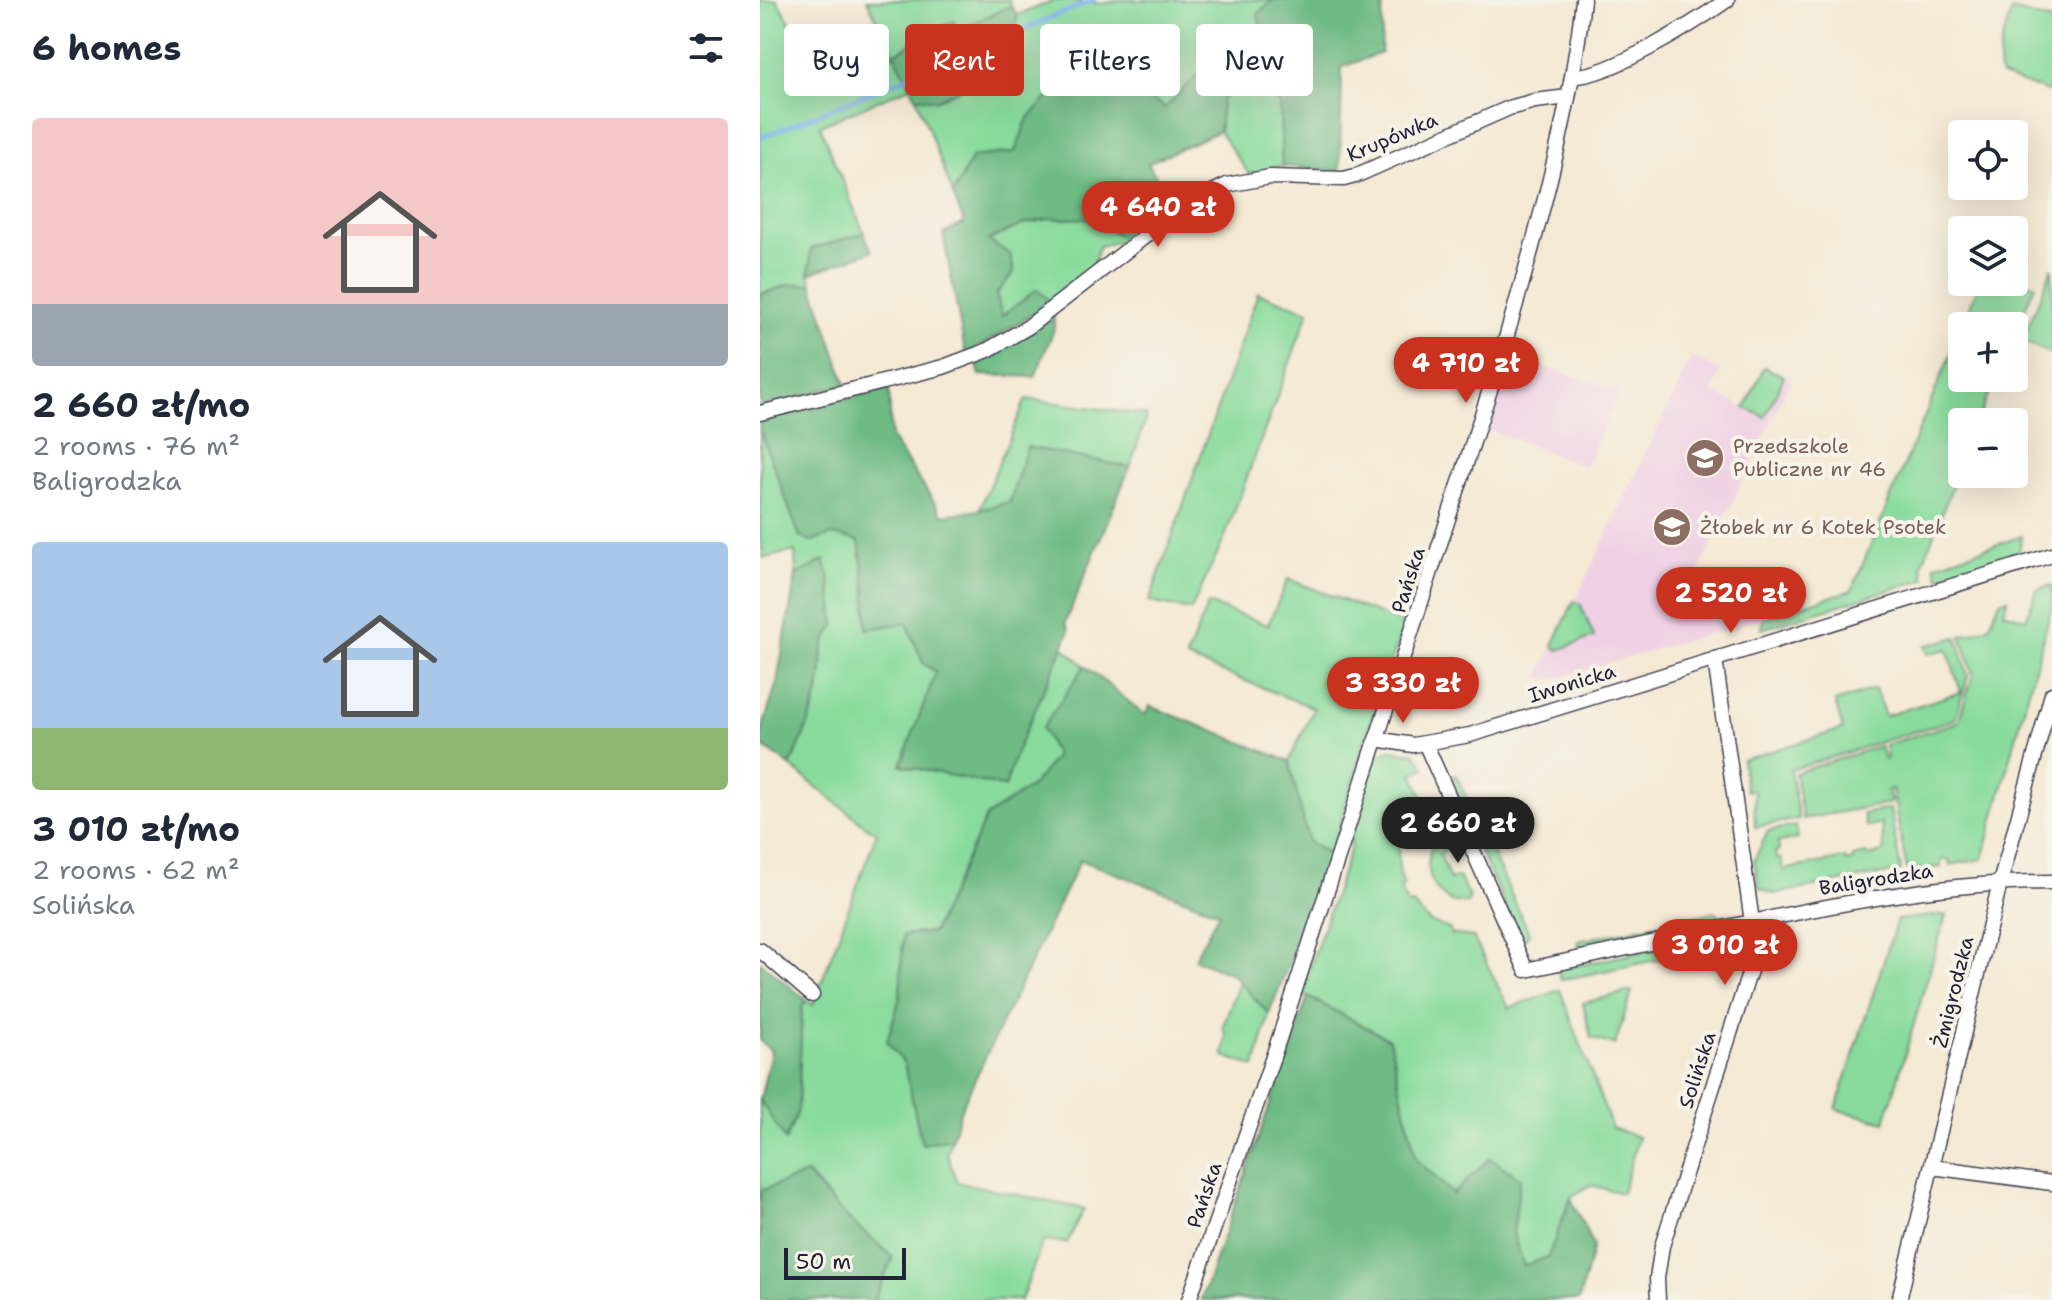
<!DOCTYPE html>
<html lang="en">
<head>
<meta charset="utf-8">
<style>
  body { margin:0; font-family:"Shantell Sans",sans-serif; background:#f2f2f3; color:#1f2937; height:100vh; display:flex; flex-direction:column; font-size:30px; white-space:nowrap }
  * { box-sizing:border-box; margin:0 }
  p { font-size:26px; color:#747a83 }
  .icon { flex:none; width:44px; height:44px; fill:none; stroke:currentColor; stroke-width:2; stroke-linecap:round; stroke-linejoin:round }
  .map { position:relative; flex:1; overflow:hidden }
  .panel { display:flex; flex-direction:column; background:#fff; width:760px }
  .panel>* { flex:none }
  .hud { position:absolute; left:24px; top:24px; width:760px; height:72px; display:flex; gap:16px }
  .controls { position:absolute; left:1188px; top:120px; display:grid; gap:16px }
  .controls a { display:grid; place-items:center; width:80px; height:80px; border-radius:8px; background:#fff; box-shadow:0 8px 32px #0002; font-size:40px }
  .scale { position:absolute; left:24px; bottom:20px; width:122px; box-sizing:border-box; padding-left:8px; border:4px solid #22223b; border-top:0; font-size:22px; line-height:28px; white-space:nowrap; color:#22223b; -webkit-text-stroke:6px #f7f3e8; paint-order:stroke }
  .price { position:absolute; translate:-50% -68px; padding:0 18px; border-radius:28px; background:#c8321e; color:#fff; font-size:26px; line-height:52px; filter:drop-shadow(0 2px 4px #0008) }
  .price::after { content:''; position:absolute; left:50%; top:48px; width:24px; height:18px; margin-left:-12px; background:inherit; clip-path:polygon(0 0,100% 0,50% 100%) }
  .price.current { background:#222; color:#fff }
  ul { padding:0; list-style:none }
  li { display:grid; align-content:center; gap:16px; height:424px; padding:0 32px }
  li span { display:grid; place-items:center; height:248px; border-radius:8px; color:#555 }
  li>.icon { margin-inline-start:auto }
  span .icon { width:144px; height:144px; fill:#fffc; stroke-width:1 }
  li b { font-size:34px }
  h2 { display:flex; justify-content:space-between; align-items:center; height:96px; padding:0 32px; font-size:34px }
  .tag { padding:0 28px; border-radius:8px; background:#fff; box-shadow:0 8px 32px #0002; font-size:28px; line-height:72px }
  .tag.current { background:#c8321e; color:#fff }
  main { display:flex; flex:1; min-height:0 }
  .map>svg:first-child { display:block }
  .built { fill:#f0d0e5 }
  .green { fill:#88db9c; stroke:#557e6c; stroke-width:2 }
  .forest { fill:#6ebb84; stroke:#486e60; stroke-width:2 }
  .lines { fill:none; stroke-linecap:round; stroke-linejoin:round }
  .stream { stroke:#7cb3eb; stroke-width:5 }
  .minor-casing { stroke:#424052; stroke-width:17 }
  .minor { stroke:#fff; stroke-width:14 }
  .labels { text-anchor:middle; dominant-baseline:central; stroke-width:8; stroke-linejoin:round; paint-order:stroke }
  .street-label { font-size:20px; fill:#22223b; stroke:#f7f3e8 }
  .education-label { font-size:20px; fill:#785e54; stroke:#f7f3e8; text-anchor:start }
</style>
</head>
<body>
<main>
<section class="panel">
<h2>6 homes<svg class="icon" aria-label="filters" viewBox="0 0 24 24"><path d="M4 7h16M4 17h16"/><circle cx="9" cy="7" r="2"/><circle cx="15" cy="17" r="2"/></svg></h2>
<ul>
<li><span style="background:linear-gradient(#f6c9c9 75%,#9aa5b1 0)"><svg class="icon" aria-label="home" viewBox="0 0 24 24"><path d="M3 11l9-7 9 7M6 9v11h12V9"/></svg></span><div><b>2 660 zł/mo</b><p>2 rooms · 76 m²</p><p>Baligrodzka</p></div></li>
<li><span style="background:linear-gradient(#a9c7e8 75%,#8fb573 0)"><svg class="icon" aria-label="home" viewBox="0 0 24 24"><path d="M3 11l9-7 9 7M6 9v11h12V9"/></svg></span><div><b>3 010 zł/mo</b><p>2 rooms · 62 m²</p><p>Solińska</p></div></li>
</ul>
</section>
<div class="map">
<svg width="1292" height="1300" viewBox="0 0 1292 1300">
  <rect width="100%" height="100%" fill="#f7f3e8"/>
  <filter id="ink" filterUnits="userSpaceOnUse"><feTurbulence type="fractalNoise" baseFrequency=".0125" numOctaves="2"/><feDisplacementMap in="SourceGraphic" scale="16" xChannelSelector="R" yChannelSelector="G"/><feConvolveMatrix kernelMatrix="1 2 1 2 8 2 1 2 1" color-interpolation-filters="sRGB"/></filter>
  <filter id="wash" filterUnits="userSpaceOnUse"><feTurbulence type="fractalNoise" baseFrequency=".006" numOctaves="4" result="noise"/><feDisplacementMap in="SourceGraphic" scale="32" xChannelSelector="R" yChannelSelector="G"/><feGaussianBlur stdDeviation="1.8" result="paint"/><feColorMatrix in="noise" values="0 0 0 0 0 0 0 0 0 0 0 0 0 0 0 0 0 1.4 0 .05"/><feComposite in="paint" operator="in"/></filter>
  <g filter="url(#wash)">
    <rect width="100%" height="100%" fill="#f4e9d3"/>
    <g class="built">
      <path d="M751 356 859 391 826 467 728 429Z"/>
      <path d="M932 357 961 371 951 391 985 408 1004 367 1031 380 936 577 1007 610 1003 618 790 680 778 678Z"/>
    </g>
    <g class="green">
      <path d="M0 0H17L62 77 134 54 107 0H249L251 6 198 30 194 22 134 54 152 86 60 126 104 233 51 249 49 274 52 284 28 285 0 294Z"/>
      <path d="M297 0C314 0 344 7 358 0H512L498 14 508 56 460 64 437 75 405 108 336 66 268 120 255 152 212 157 193 194 156 97 177 100 224 77 215 42 238 29 254 39 257 15Z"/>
      <path d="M1252 10 1292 21V80L1288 92 1241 76C1235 54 1245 32 1252 10Z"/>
      <path d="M478 85 499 89 520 104 522 166 489 174 459 131 462 100Z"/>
      <path d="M333 218 366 240 339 246 332 270 291 303 242 317 236 294 254 271 250 254 227 241 264 224 288 219Z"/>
      <path d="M1292 268V354L1262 341Z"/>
      <path d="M1254 278 1275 285 1254 333V326H1202L1220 282H1254Z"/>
      <path d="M498 293 549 311 464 539 431 610 389 602Z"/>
      <path d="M1202 327V378H1235L1217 422H1202V461L1162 565 1165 579 1001 629 1003 618 1092 590Z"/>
      <path d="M1004 367 1024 376 1005 417 985 408Z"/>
      <path d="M266 399 387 415 370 467 267 448 250 502 219 510Z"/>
      <path d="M0 430 40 537 51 541 73 535 99 540 106 589 107 628 147 623 163 663 176 672 141 765 245 787 256 752 303 647 325 666 282 728 296 756 273 785 226 817 173 932 143 935 140 997 127 1041 144 1063 162 1144 192 1138 187 1153 197 1182 324 1209 307 1243 283 1241 261 1300H114L133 1256 87 1218 47 1174 0 1191V1100L26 1140 38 1110 42 1008 46 1000 53 1005 117 832 107 827 30 766C43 738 56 709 61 678 65 651 57 649 75 626L70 579 64 561 36 575 35 551 4 558 0 538Z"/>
      <path d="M1262 536 1259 552 1179 577 1175 565Z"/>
      <path d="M528 579 645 624 621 688 571 855 549 844 529 761 554 708 426 658 448 604 508 625Z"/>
      <path d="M1292 585V606L1223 859 1190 865 1189 859 1181 860V867L1147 871 1132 789 1128 790 1131 803 1043 819 1035 773 1120 746 1124 760 1127 758 1125 745 1198 722 1213 675 1201 636 1229 627 1240 601 1248 599 1244 612 1266 619 1277 589Z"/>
      <path d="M814 601 821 605 834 637 798 650 793 645Z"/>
      <path d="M1197 637 1208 676 1195 719 1030 770 1039 819 995 827 994 790 986 791 982 760 1083 729 1075 702 1115 689 1125 716 1201 692 1187 649 1168 654 1165 646Z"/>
      <path d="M630 750 655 753 665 768 653 774 665 801 664 804 655 805 657 812H660C639 835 632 856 644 885L640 887 648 905 653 904 669 922 690 929V934L713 937 749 1008 800 990 852 1128 878 1137 862 1193 830 1185 811 1197 788 1257 764 1266 753 1234 760 1178 693 1195 656 1159 629 1039 541 993 590 850 593 825 615 756Z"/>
      <path d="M696 775 769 933 767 937 760 939 687 778Z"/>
      <path d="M1130 809 1141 871 1014 894 999 888 994 861 1008 831 1036 826 1038 839 1018 842 1019 851 1015 852 1016 859H1021L1023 870 1085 858 1086 862 1093 860V857L1107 854 1108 857 1124 851 1121 823 1106 827 1103 814Z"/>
      <path d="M680 835 687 850 680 854 690 880 699 877 710 899 707 903C706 903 694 902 693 902 667 893 660 852 680 835Z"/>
      <path d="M955 912 960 919 958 922 828 949 819 945 818 941Z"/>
      <path d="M1179 915H1186L1125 1122 1076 1109 1137 920Z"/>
      <path d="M895 949 906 958 801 980 797 970Z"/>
      <path d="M479 982 509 1014 495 1067 464 1056 466 1035 463 1026Z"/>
      <path d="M872 991 855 1045 831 1038 823 1003Z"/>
    </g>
    <g class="forest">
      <path d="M512 0H623L621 53 582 67 580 171 522 166 520 104 499 89 478 85 462 100 459 131 388 163 414 206 366 240 332 218 288 219 264 224 228 240 250 254 254 272 236 294 242 316 277 289 291 303 208 354 205 351 183 234 204 223 193 194 212 157 255 152 267 120 306 78 336 66 405 108 437 75 460 64 508 56 498 14Z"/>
      <path d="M251 6 257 15 254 40 238 29 216 42 229 59 224 77 177 100 156 97 134 54 193 21 199 30Z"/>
      <path d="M104 233 112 251 49 274 51 249Z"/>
      <path d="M52 284 86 384 0 407V295L28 285Z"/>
      <path d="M294 314V329L275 377 220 375 216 361Z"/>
      <path d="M129 389 131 438 183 515 219 510 250 502 267 447 370 467 305 623 309 631 303 647 256 752 245 787 141 765 176 672 163 663 147 623 107 629 106 589 99 541 73 535 51 541 40 537 0 430V418Z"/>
      <path d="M64 560 70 579 75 626C57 649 65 651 61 678 56 709 43 738 30 766L0 744V737L17 682 36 575Z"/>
      <path d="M325 666 385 715 390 706 529 761 549 843 571 855 509 1014 472 974 434 959 459 912 320 860 202 1106 192 1138 162 1144 144 1063 127 1042 140 997 143 935 173 932 226 817 273 785 296 756 282 728Z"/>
      <path d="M0 962 46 1000 42 1008 38 1111 25 1140 0 1100 11 1051 0 1041Z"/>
      <path d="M548 997 629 1039 656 1159 693 1194 730 1158 760 1178 753 1234 764 1266 788 1257 811 1198 833 1246 819 1300H441Z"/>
      <path d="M46 1174 87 1218 133 1257 114 1300H0V1191Z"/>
    </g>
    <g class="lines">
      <path class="stream" d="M0 138 334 0"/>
    </g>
  </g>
  <g filter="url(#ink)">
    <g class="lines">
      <g class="minor-casing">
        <g id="minor">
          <path d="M814 76C849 77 936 22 967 0"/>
          <path d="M0 413 183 367 226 351 268 327 424 206 467 185 510 177 584 179 595 176 749 108 775 101 808 97"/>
          <path d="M616 739 653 745 710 735 1292 555"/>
          <path d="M666 745 766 970C841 954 916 937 992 922 1091 901 1191 882 1292 882"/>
          <path d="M0 950 52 995"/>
          <path d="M1172 1167 1292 1183"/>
          <path d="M429 1300 516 1048 740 359C774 242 810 122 823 0"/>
          <path d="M898 1300 897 1278 902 1246 994 958 992 922 955 659"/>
          <path d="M1139 1300 1240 883 1292 694"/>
        </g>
      </g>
      <use href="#minor" class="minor"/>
    </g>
  </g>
  <defs>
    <g id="school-disc" transform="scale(2)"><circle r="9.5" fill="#8d6e63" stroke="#f7f3e8"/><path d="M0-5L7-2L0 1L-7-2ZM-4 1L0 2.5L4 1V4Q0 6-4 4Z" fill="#fff"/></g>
  </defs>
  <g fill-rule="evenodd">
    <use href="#school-disc" x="945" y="458"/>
    <use href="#school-disc" x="912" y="527"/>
  </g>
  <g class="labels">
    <g class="street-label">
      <text transform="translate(632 137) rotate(-23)">Krupówka</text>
      <text transform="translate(648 580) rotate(-72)">Pańska</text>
      <text transform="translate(812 683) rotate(-17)">Iwonicka</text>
      <text transform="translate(1116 879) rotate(-9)">Baligrodzka</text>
      <text transform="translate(1193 992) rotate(-76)">Żmigrodzka</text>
      <text transform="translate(937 1070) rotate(-72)">Solińska</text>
      <text transform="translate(444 1195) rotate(-71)">Pańska</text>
    </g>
    <g class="education-label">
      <text x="973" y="446">Przedszkole<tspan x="973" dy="23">Publiczne nr 46</tspan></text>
      <text x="940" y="527">Żłobek nr 6 Kotek Psotek</text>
    </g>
  </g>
</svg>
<div class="controls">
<a><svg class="icon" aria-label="locate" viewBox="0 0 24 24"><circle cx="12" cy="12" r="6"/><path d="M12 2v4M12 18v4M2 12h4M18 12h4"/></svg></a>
<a><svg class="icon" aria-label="layers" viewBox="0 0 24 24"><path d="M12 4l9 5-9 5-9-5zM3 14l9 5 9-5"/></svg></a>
<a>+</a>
<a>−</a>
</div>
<div class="scale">50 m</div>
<b class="price" style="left:398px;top:249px">4 640 zł</b>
<b class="price" style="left:706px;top:405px">4 710 zł</b>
<b class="price" style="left:971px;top:635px">2 520 zł</b>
<b class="price" style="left:643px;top:725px">3 330 zł</b>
<b class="price current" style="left:698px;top:865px">2 660 zł</b>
<b class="price" style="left:965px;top:987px">3 010 zł</b>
<div class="hud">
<a class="tag">Buy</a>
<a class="tag current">Rent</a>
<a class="tag">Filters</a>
<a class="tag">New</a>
</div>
</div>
</main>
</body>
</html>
